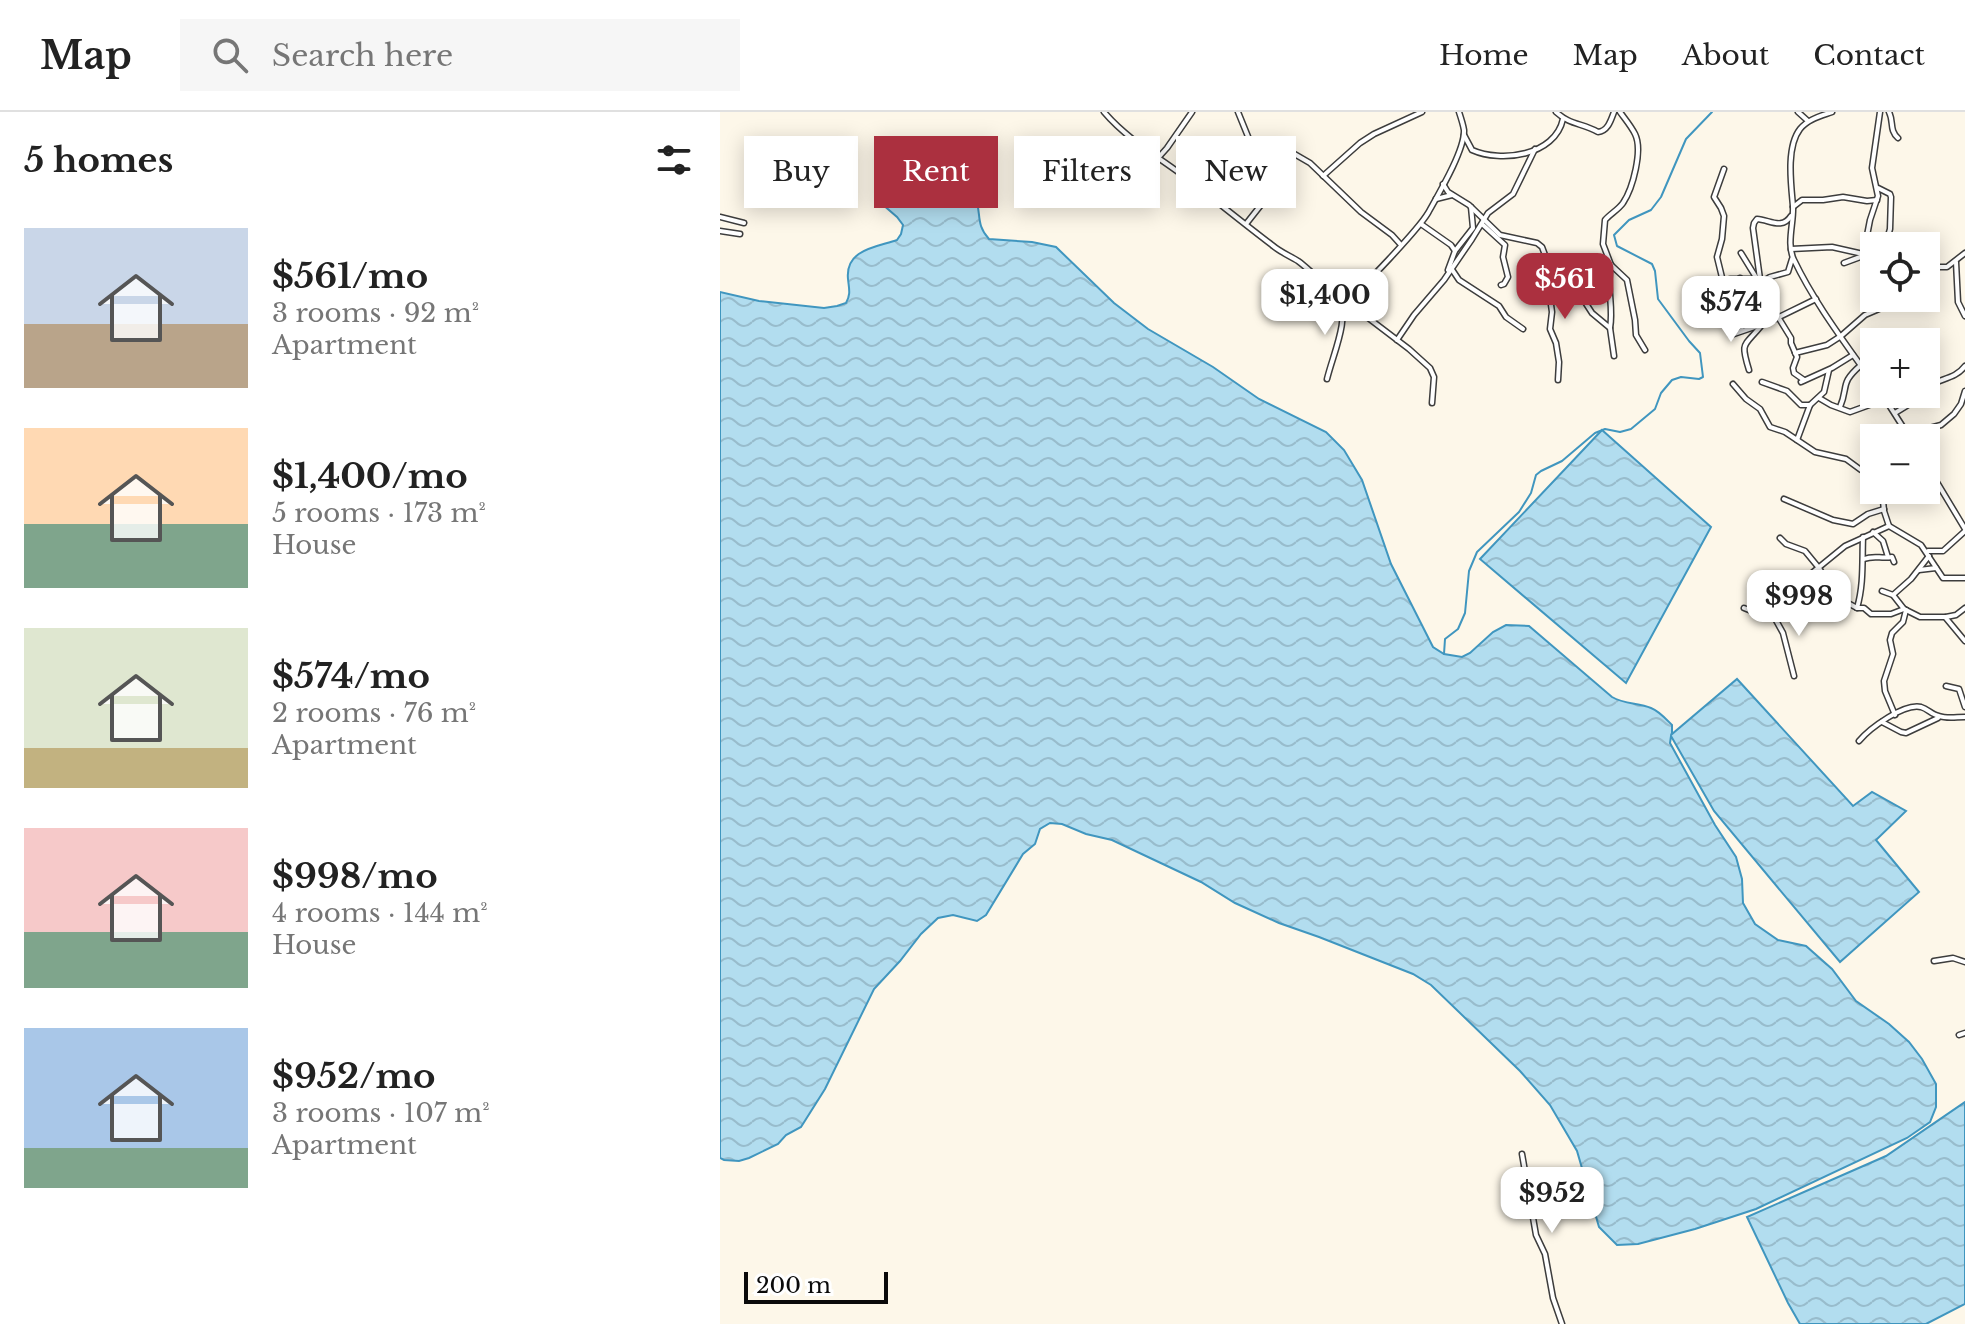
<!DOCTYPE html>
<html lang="en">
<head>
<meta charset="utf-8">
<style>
  body { margin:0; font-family:"Libre Baskerville",serif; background:#f6f6f6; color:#222; height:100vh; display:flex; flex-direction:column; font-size:30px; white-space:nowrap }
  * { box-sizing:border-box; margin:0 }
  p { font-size:26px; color:#767676 }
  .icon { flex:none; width:44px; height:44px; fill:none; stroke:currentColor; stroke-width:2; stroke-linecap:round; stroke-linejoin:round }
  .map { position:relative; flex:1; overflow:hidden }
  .details { display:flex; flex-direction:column; background:#fff; width:720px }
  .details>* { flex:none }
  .top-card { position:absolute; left:24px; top:24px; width:760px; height:72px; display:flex; gap:16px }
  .buttons { position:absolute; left:1140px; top:120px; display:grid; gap:16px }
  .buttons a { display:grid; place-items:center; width:80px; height:80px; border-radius:0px; background:#fff; box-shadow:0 4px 20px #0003; font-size:40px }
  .scale { position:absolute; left:24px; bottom:20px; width:144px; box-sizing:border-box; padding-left:8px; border:4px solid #0a0a0a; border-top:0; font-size:22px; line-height:28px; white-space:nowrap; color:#0a0a0a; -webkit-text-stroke:6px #fff; paint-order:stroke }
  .price { position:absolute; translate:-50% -68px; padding:0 18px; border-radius:16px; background:#fff; color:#222; font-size:26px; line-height:52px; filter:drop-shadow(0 2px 4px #0008) }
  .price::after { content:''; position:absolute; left:50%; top:48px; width:24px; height:18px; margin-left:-12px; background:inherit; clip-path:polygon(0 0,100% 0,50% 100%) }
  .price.selected { background:#ab303f; color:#fff }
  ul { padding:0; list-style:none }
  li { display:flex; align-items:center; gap:24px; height:200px; padding:0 24px }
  li span { display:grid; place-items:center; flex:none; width:224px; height:160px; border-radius:0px; color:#555 }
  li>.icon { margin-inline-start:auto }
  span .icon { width:96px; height:96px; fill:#fffc; stroke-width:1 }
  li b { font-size:34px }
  h2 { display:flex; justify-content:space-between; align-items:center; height:96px; padding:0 24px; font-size:34px }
  .tag { padding:0 28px; border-radius:0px; background:#fff; box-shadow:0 4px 20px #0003; font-size:28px; line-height:72px }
  .tag.selected { background:#ab303f; color:#fff }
  header { display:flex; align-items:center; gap:48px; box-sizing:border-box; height:112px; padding:0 40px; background:#fff; border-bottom:2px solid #e0e0e0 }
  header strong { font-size:38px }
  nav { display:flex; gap:44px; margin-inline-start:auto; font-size:28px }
  .search { width:560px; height:72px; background:#f6f6f6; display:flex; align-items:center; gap:20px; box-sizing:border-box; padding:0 28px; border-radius:0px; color:#767676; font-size:30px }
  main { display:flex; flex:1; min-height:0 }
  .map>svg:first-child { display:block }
  .water { fill:url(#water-waves); stroke:#4096bf; stroke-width:2 }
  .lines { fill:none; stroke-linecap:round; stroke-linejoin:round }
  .stream { stroke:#4096bf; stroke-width:2 }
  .minor-casing { stroke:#3d3d3d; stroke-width:7 }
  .minor { stroke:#fff; stroke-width:4 }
</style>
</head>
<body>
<header>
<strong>Map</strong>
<div class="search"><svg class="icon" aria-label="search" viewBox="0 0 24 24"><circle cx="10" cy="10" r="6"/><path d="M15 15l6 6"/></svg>Search here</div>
<nav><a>Home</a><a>Map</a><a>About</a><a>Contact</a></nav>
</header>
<main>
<section class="details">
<h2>5 homes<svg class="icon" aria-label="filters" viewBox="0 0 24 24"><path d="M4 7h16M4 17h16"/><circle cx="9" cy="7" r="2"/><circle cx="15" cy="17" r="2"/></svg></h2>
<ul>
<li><span style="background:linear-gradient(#c9d6e8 60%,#b9a48a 0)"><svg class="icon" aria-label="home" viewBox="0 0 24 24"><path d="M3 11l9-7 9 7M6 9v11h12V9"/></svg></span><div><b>$561/mo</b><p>3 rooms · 92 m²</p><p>Apartment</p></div></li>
<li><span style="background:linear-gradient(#ffd9b3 60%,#7fa58c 0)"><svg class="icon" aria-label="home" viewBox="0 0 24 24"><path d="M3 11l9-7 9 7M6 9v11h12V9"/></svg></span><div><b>$1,400/mo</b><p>5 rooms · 173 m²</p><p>House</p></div></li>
<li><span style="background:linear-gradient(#dfe7d0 75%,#c2b280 0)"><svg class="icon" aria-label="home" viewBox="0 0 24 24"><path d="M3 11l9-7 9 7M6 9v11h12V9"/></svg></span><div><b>$574/mo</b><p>2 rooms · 76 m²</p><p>Apartment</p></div></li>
<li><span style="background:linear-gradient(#f6c9c9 65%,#7fa58c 0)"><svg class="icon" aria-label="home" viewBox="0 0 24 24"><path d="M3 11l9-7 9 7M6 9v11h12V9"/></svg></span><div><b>$998/mo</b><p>4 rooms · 144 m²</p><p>House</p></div></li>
<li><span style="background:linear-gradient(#a9c7e8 75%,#7fa58c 0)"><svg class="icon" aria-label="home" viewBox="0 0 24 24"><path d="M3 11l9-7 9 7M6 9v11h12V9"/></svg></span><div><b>$952/mo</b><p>3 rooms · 107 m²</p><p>Apartment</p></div></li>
</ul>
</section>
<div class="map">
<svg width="1245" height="1212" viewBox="0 0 1245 1212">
  <defs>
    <pattern id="water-waves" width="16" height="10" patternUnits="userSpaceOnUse" patternTransform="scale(2)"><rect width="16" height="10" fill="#b2ddef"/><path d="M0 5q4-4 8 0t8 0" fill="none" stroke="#98bccc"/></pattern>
  </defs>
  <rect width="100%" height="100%" fill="#fdf7e9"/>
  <g class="water">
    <path d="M196 49C213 54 248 68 255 85 262 101 255 112 269 127L312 130 336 135 394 191 428 217 493 255 539 287 606 320 624 338 642 368 671 452 713 535 724 542 742 545 750 541 773 520 786 513 809 514 892 585C904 592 918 591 931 596 939 599 946 607 952 613V622L1017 567 1133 694 1152 680 1186 699 1156 728 1199 780 1120 850 994 699 951 624 950 631 995 713 1016 745 1022 767 1023 791 1035 812 1058 828 1086 834 1112 857 1136 889 1169 912 1189 930 1202 947 1216 972V995L1210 1010 1187 1026 1036 1097 975 1117 918 1132 897 1133 879 1115 857 1039 830 993 800 959 711 873 693 862 599 825 559 811 515 791 481 770 392 728 366 722 342 712 330 711 320 717 315 732 303 742 266 803 257 809 233 803 218 806 201 822 180 849 154 877 105 977 81 1015 66 1023 58 1032 29 1046 19 1049 4 1048 0 1046V180L39 189 104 196 117 194 126 191C131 182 129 177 128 167 125 137 157 135 177 128L181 122 183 113 177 105 162 92C161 67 172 55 196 49Z"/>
    <path d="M882 318 991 415 906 571 760 447Z"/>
    <path d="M1245 990V1192L1206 1212H1080L1068 1191 1027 1105 1166 1044Z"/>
  </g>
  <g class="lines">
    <path class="stream" d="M724 542 725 527 738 517 745 501 749 459 757 440 799 400 811 381 816 363 821 359 842 349 875 321 885 317 900 320 911 317 935 297 941 281 952 268 961 265 979 267 983 265 980 241 969 229 938 187 935 159 932 152 897 134 894 123 909 108 931 98 941 85 966 27 992 0"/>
    <g class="minor-casing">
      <g id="minor">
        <path d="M384 0C406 26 438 45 465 65 495 88 523 111 552 133 560 140 570 144 578 149 591 158 612 183 628 184 638 184 701 113 708 101 718 83 745 38 744 18 743 12 741 6 739 0"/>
        <path d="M518 0 529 27 533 55"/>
        <path d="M836 0C850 13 862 11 878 20 888 19 891 8 894 0"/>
        <path d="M900 0C905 7 911 14 915 22 923 38 913 76 903 91 898 98 890 102 885 108L883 132 891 153 907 168 915 208 916 223 925 238"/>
        <path d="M1078 0 1088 9"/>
        <path d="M1112 0C1101 4 1088 7 1080 17 1066 35 1071 72 1073 94 1074 111 1066 132 1074 148 1095 192 1126 232 1154 272"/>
        <path d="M1169 0C1174 10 1169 18 1178 26"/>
        <path d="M744 23 752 38C781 51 835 44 843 7"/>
        <path d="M438 46 447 36 472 0"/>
        <path d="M1004 57 994 85 1001 96 1004 104 1002 127 997 145 1009 194 1011 198 1015 200 1047 187"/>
        <path d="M603 64 640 31 654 22 702 0"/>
        <path d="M723 72 728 80 749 93 780 123 817 131 822 135 828 151 842 164 845 171 854 183 863 187 872 201 890 216 894 244"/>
        <path d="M1158 76 1170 82 1171 85 1170 117 1165 134"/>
        <path d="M716 87 732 83"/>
        <path d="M505 95 541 48 557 39 571 40 590 51 641 100 672 123 681 133"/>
        <path d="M1073 95 1082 88H1103L1123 85 1147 89 1157 88"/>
        <path d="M1071 104C1062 118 1050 108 1037 107L1034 111 1033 116 1040 167 1044 173 1047 187 1071 226V231L1077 245 1073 256 1074 261 1084 268"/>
        <path d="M0 105 24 111"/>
        <path d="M526 112 552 79"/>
        <path d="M701 112 731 133 735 139"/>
        <path d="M762 112 785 133 783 145 788 165 784 172 781 173"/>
        <path d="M0 119 20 122"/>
        <path d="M1071 137 1112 135 1143 142"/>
        <path d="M1021 141 1037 167"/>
        <path d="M1236 150 1238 190 1245 204"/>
        <path d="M1124 151 1143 144 1150 108 1158 84 1152 56 1160 0"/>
        <path d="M829 154 831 166 828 171 832 200 830 217 836 231 839 250 838 268"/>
        <path d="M1213 155H1227L1245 141"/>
        <path d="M731 156 739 168 779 194 786 205 803 217"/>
        <path d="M728 158 735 139 753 116 751 95"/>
        <path d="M1020 166 1023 189 1021 197"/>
        <path d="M1010 167H1038"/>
        <path d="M1042 170 1050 165 1068 160 1072 147"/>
        <path d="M627 185 643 202 689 237 710 256 714 265 712 291"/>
        <path d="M558 196 565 197 570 194 590 159"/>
        <path d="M1013 200 1022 218"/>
        <path d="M890 216C894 195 886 174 891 153"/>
        <path d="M1011 223 1049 210 1096 187"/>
        <path d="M677 228 694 203 724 168 752 127 768 101 793 82 815 37"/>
        <path d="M1075 241 1107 233 1121 224 1145 203 1159 197 1162 194 1163 186"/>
        <path d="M1029 258C1020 229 1024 235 1041 214"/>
        <path d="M607 267C614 239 629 210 620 181"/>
        <path d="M1042 270 1067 279 1081 293H1090"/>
        <path d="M1081 270 1112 256 1133 243"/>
        <path d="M1013 272 1026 287 1040 297 1050 315 1065 320 1095 340 1126 347 1141 358 1154 362"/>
        <path d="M1206 276C1218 266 1235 268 1245 254"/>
        <path d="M1162 282 1190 326"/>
        <path d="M1099 286 1111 293 1130 300 1152 292 1162 283"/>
        <path d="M1120 295C1129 274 1119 272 1141 253"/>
        <path d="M1175 301 1188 293 1200 282"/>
        <path d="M1191 326 1202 318 1221 313 1234 302 1241 292 1245 279"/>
        <path d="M1077 328 1090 293 1104 280 1109 258"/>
        <path d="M1206 352 1245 417"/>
        <path d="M1162 378 1164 399 1169 414 1201 433 1223 466H1245"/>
        <path d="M1064 387 1113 408 1133 412 1148 402 1164 397"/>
        <path d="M1153 420 1163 429 1168 445"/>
        <path d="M1060 426 1066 432 1085 439 1099 456 1117 485 1137 496H1144L1151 502H1171L1184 497 1200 505H1225L1245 529"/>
        <path d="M1208 439H1223L1245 419"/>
        <path d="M1144 447C1154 443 1161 447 1172 445L1174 450"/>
        <path d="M1199 458 1216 456"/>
        <path d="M1162 479 1173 483 1184 497"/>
        <path d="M1173 483 1191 467 1209 444"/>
        <path d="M1024 496 1039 502 1053 500 1061 494 1076 474 1125 434 1169 414"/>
        <path d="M1137 496C1144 472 1142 449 1143 425"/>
        <path d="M1052 501 1063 521 1074 564"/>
        <path d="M1226 505 1236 503 1245 496"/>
        <path d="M1226 574 1239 577 1245 595"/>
        <path d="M1175 603 1165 579 1164 569 1173 542 1170 528 1172 521 1183 510 1186 498"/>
        <path d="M1162 610 1181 620 1186 621 1218 606"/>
        <path d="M1139 629C1150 616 1184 591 1201 595 1208 597 1212 603 1219 604 1227 607 1236 605 1245 605"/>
        <path d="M1214 849 1233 846 1245 850"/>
        <path d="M1239 923 1245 921"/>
        <path d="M802 1042 816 1123 825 1142 833 1186 842 1212"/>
      </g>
    </g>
    <use href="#minor" class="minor"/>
  </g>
</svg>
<div class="buttons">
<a><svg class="icon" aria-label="locate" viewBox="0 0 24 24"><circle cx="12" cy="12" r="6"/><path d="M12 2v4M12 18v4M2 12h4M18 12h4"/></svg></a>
<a>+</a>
<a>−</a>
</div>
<div class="scale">200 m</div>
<b class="price selected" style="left:845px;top:209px">$561</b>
<b class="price" style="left:605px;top:225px">$1,400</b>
<b class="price" style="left:1011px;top:232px">$574</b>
<b class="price" style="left:1079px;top:526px">$998</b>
<b class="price" style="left:832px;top:1123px">$952</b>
<div class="top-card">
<a class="tag">Buy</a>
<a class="tag selected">Rent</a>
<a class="tag">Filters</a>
<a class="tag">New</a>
</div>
</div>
</main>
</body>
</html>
